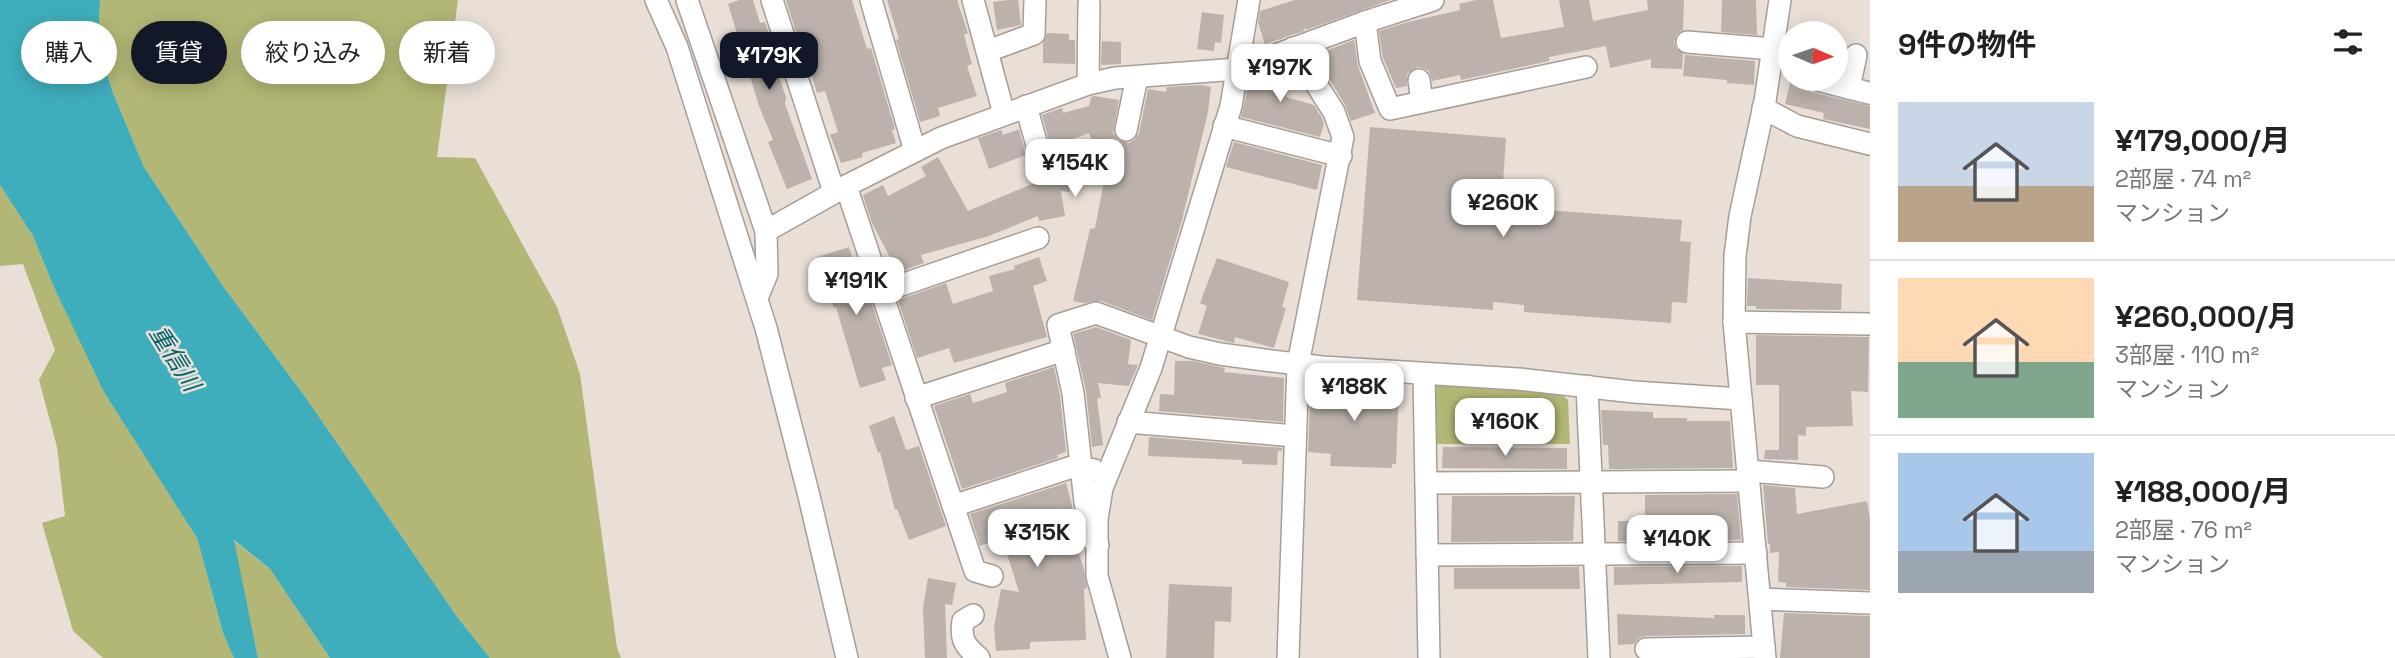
<!DOCTYPE html>
<html lang="ja">
<head>
<meta charset="utf-8">
<style>
  body { margin:0; font-family:"Space Grotesk","Noto Sans JP",sans-serif; background:#f6f6f6; color:#222; height:100vh; display:flex; flex-direction:column; font-size:26px; white-space:nowrap }
  * { box-sizing:border-box; margin:0 }
  p { font-size:23px; color:#767676 }
  .icon { flex:none; width:38px; height:38px; fill:none; stroke:currentColor; stroke-width:2; stroke-linecap:round; stroke-linejoin:round }
  .map { position:relative; flex:1; overflow:hidden }
  .sheet { display:flex; flex-direction:column; background:#fff; width:525px }
  .sheet>* { flex:none }
  .top-card { position:absolute; left:21px; top:21px; width:665px; height:63px; display:flex; gap:14px }
  .needle { width:46px; rotate:92deg }
  .buttons { position:absolute; left:1778px; top:21px; display:grid; gap:14px }
  .buttons a { display:grid; place-items:center; width:70px; height:70px; border-radius:50%; background:#fff; box-shadow:0 4px 18px #0003; font-size:35px }
  .price { position:absolute; translate:-50% -60px; padding:0 16px; border-radius:14px; background:#fff; color:#222; font-size:23px; line-height:46px; filter:drop-shadow(0 2px 4px #0008) }
  .price::after { content:''; position:absolute; left:50%; top:42px; width:21px; height:16px; margin-left:-10px; background:inherit; clip-path:polygon(0 0,100% 0,50% 100%) }
  .price.active { background:#111827; color:#fff }
  ul { padding:0; list-style:none }
  li { display:flex; align-items:center; gap:21px; height:175px; padding:0 28px }
  li+li { border-top:2px solid #e0e0e0 }
  li span { display:grid; place-items:center; flex:none; width:196px; height:140px; border-radius:0px; color:#555 }
  li>.icon { margin-inline-start:auto }
  span .icon { width:84px; height:84px; fill:#fffc; stroke-width:1 }
  li b { font-size:30px }
  h2 { display:flex; justify-content:space-between; align-items:center; height:84px; padding:0 28px; font-size:30px }
  .chip { padding:0 24px; border-radius:32px; background:#fff; box-shadow:0 4px 18px #0003; font-size:24px; line-height:63px }
  .chip.active { background:#111827; color:#fff }
  main { display:flex; flex:1; min-height:0 }
  .map>svg:first-child { display:block }
  .green { fill:#b2b775 }
  .water { fill:#3faebc }
  .building { fill:#bcb2ab }
  .lines { fill:none; stroke-linecap:round; stroke-linejoin:round }
  .minor-casing { stroke:#a79d96; stroke-width:24 }
  .minor { stroke:#fff; stroke-width:21 }
  .labels { text-anchor:middle; dominant-baseline:central; stroke-width:5; stroke-linejoin:round; paint-order:stroke }
  .water-label { font-size:24px; font-style:italic; fill:#01646e; stroke:#e9dfd7 }
</style>
</head>
<body>
<main>
<div class="map">
<svg width="1870" height="658" viewBox="0 0 1870 658">
  <rect width="100%" height="100%" fill="#e9dfd7"/>
  <g class="green">
    <path d="M100 0H458L437 157 475 158 557 307 580 374 617 648 621 658H490L458 618 306 398 223 286 144 167 113 93 98 45Z"/>
    <path d="M0 185 33 236 53 285 160 478 197 538 223 633 234 658H103L73 631 42 523 65 516 57 447 39 380 55 350 23 264 0 266Z"/>
    <path d="M1438 381 1554 388 1568 400 1570 444H1431L1430 390Z"/>
    <path d="M233 540 270 569 330 658H258Z"/>
  </g>
  <path class="water" d="M0 0H100L98 45 113 93 144 167 223 286 306 398 458 618 490 658H330L270 569 234 540 258 658H234L223 633 197 538 104 392 53 285 33 236 0 185Z"/>
  <g class="building">
    <path d="M739 0H753L760 23 765 22 774 49 770 50 786 97 785 104 812 179 787 189 768 142 773 140 759 106 728 4Z"/>
    <path d="M786 0H852L867 49 871 48 895 129 892 130 896 143 862 153 863 157 841 163 830 135 838 132 825 91 817 93 802 41 799 42Z"/>
    <path d="M887 0H957L968 33 964 35 972 64 967 66 977 96 938 108 940 116 920 122 896 40 899 39Z"/>
    <path d="M1009 0H1018L1021 25 997 30 993 2Z"/>
    <path d="M1295 0H1390L1306 30 1305 27 1304 31 1265 44 1258 23 1260 11Z"/>
    <path d="M1476 0H1493L1501 38 1564 27 1559 0H1589L1593 21 1648 10 1647 0H1684L1683 30 1677 34 1674 42 1676 48 1683 54 1682 69 1651 68V59L1610 68 1606 46 1549 57V61L1461 80 1460 75 1432 81 1429 71 1423 68 1417 67 1407 74V86L1396 88 1383 58 1379 31 1408 22 1460 10 1459 4Z"/>
    <path d="M1722 0H1756L1757 35 1721 32Z"/>
    <path d="M1202 12 1224 15 1221 43 1215 42 1214 51 1197 49Z"/>
    <path d="M1047 33 1069 34V40H1075V64L1043 63V43Z"/>
    <path d="M1354 40 1358 66 1375 113 1351 121 1345 105 1315 55Z"/>
    <path d="M1102 41 1121 42V64L1101 65Z"/>
    <path d="M1685 55 1755 61 1754 85 1727 83V80L1683 76Z"/>
    <path d="M1279 68 1293 72 1286 97 1314 105 1322 118 1324 124 1320 137 1241 117 1250 78Z"/>
    <path d="M1790 83 1803 86 1811 92 1870 106V129L1823 119 1824 113 1785 104Z"/>
    <path d="M1201 85 1211 87 1208 112 1181 224 1152 320 1101 301 1083 303 1073 301 1090 229 1095 228 1104 181 1071 176 1069 192 1061 191 1065 216 1039 221 1038 216 989 236 921 255 924 263 890 275 887 268 894 265 872 223 863 195 883 185 888 196 926 176 921 167 938 157 968 211 1098 156 1089 133 1051 147 1042 115 1062 108 1063 113 1089 106 1091 97 1094 96 1119 100 1113 133 1118 140 1129 143 1135 139 1139 133 1148 89 1166 92 1167 87Z"/>
    <path d="M1370 127 1506 138 1502 198 1546 201V210L1682 220 1680 241 1691 242 1687 303 1672 302 1671 323 1524 312V305L1493 302V310L1357 300Z"/>
    <path d="M1019 129 1026 155 989 169 978 138 1001 130 1003 135Z"/>
    <path d="M1234 142 1322 165 1317 190 1226 167Z"/>
    <path d="M849 247 859 279 863 277 892 365 882 368 886 380 860 388 836 307 834 308 817 257Z"/>
    <path d="M1039 257 1047 281 1033 286 1047 337 954 363 949 348 917 358 898 300 946 283 953 304 993 291 989 276 1015 269 1014 266Z"/>
    <path d="M1217 258 1289 282 1282 307 1286 308 1274 348 1235 337 1234 343 1198 334 1207 306 1200 303Z"/>
    <path d="M1748 278 1842 284 1841 310 1756 309V306H1747Z"/>
    <path d="M1096 327 1131 340 1128 364 1138 365 1129 386 1098 383 1101 398 1097 399 1103 445 1092 447 1086 391 1073 334Z"/>
    <path d="M1756 335 1869 337 1868 392 1851 391 1853 426 1806 427V436L1798 435V460L1764 459 1765 450H1779V385H1756Z"/>
    <path d="M1175 361H1193L1225 368 1224 372 1284 378 1283 422 1159 411 1160 394 1174 395Z"/>
    <path d="M1054 367 1060 395 1066 452 1057 455 1058 458 962 489 934 406 970 394 973 403 1007 392 1005 383Z"/>
    <path d="M1311 380 1399 385 1396 464H1392V468L1330 466 1331 454 1308 452Z"/>
    <path d="M1601 410 1653 412V418H1687V421H1730L1733 468 1609 469 1608 445H1603Z"/>
    <path d="M894 416 906 450 919 446 946 526 909 540 897 509 895 510 880 452 878 453 869 426Z"/>
    <path d="M1149 437 1282 448V451H1278L1277 465 1242 464V460L1148 456Z"/>
    <path d="M1443 447 1567 448V469L1442 468Z"/>
    <path d="M1066 483 1074 513 1069 515 1080 544 1076 545 1084 569 1087 588 1084 589 1086 640 1030 642V649L996 651 994 627 1001 589 1019 592 1002 538 980 546 970 514Z"/>
    <path d="M1763 485 1795 488 1797 514 1867 501 1870 519V590L1786 587V583L1778 582 1779 552 1770 553V544H1768Z"/>
    <path d="M1737 494 1741 540 1618 541V521H1645V495Z"/>
    <path d="M1452 496H1575L1573 541 1451 542Z"/>
    <path d="M1742 566V582L1614 585V567Z"/>
    <path d="M1579 567 1580 589H1454V568Z"/>
    <path d="M928 578 956 583 952 605 945 604 947 658H925L923 608Z"/>
    <path d="M1169 584 1232 587 1231 622 1215 621 1214 658H1166Z"/>
    <path d="M1784 613 1870 616V658H1780Z"/>
    <path d="M1617 614 1714 618V615H1745V634L1646 636 1639 638 1634 644 1618 645Z"/>
  </g>
  <g class="lines">
    <g class="minor-casing">
      <g id="minor">
        <path d="M656 0 677 47 766 328 809 496 847 658"/>
        <path d="M687 0 766 231"/>
        <path d="M772 0 834 192"/>
        <path d="M871 0 915 151"/>
        <path d="M973 0 1004 114"/>
        <path d="M1365 22 1370 61 1390 109 1586 67"/>
        <path d="M1687 42 1773 49"/>
        <path d="M988 51 1034 34 1035 0"/>
        <path d="M1814 79 1869 93"/>
        <path d="M1419 80 1422 102"/>
        <path d="M1088 84 1089 4"/>
        <path d="M1849 88 1856 55"/>
        <path d="M1026 106 1040 156"/>
        <path d="M1763 108 1797 126 1870 144"/>
        <path d="M1224 126 1341 156"/>
        <path d="M1126 130 1137 77"/>
        <path d="M846 186 975 571 992 576"/>
        <path d="M881 292 1038 238"/>
        <path d="M757 298 767 274 766 231 846 186 941 138 1088 84 1115 78 1238 69 1365 22 1433 0"/>
        <path d="M1734 322 1870 324"/>
        <path d="M1424 374 1429 658"/>
        <path d="M1587 386 1599 658"/>
        <path d="M916 398 1064 350"/>
        <path d="M1128 422 1295 436"/>
        <path d="M1748 471 1823 477"/>
        <path d="M1426 483 1749 481"/>
        <path d="M953 506 1072 467 1094 470"/>
        <path d="M1098 545 1094 541 1085 502 1073 393 1058 325 1096 313 1189 347 1220 354 1264 360 1322 367 1518 379 1634 392 1741 399"/>
        <path d="M1427 555 1756 553"/>
        <path d="M1760 599 1870 603"/>
        <path d="M973 615 963 621C960 640 965 646 979 658"/>
        <path d="M1646 649 1764 647"/>
        <path d="M1120 658 1097 576V519L1102 488 1151 368 1231 106 1249 0"/>
        <path d="M1288 658 1298 364 1343 137 1334 112 1293 48"/>
        <path d="M1765 658 1734 322 1735 256 1740 216 1765 101 1780 0"/>
      </g>
    </g>
    <use href="#minor" class="minor"/>
  </g>
  <g class="labels">
    <g class="water-label">
      <text transform="translate(175 358) rotate(58)">重信川</text>
    </g>
  </g>
</svg>
<div class="buttons">
<a><svg class="needle" viewBox="-14 -14 28 28"><path d="M0-13l5 13h-10z" fill="#e53935"/><path d="M0 13l5-13h-10z" fill="#767676"/></svg></a>
</div>
<b class="price active" style="left:769px;top:92px">¥179K</b>
<b class="price" style="left:1280px;top:104px">¥197K</b>
<b class="price" style="left:1075px;top:199px">¥154K</b>
<b class="price" style="left:1503px;top:239px">¥260K</b>
<b class="price" style="left:856px;top:317px">¥191K</b>
<b class="price" style="left:1354px;top:423px">¥188K</b>
<b class="price" style="left:1505px;top:458px">¥160K</b>
<b class="price" style="left:1037px;top:569px">¥315K</b>
<b class="price" style="left:1677px;top:575px">¥140K</b>
<div class="top-card">
<a class="chip">購入</a>
<a class="chip active">賃貸</a>
<a class="chip">絞り込み</a>
<a class="chip">新着</a>
</div>
</div>
<section class="sheet">
<h2>9件の物件<svg class="icon" aria-label="filters" viewBox="0 0 24 24"><path d="M4 7h16M4 17h16"/><circle cx="9" cy="7" r="2"/><circle cx="15" cy="17" r="2"/></svg></h2>
<ul>
<li><span style="background:linear-gradient(#c9d6e8 60%,#b9a48a 0)"><svg class="icon" aria-label="home" viewBox="0 0 24 24"><path d="M3 11l9-7 9 7M6 9v11h12V9"/></svg></span><div><b>¥179,000/月</b><p>2部屋 · 74 m²</p><p>マンション</p></div></li>
<li><span style="background:linear-gradient(#ffd9b3 60%,#7fa58c 0)"><svg class="icon" aria-label="home" viewBox="0 0 24 24"><path d="M3 11l9-7 9 7M6 9v11h12V9"/></svg></span><div><b>¥260,000/月</b><p>3部屋 · 110 m²</p><p>マンション</p></div></li>
<li><span style="background:linear-gradient(#a9c7e8 70%,#9aa5b1 0)"><svg class="icon" aria-label="home" viewBox="0 0 24 24"><path d="M3 11l9-7 9 7M6 9v11h12V9"/></svg></span><div><b>¥188,000/月</b><p>2部屋 · 76 m²</p><p>マンション</p></div></li>
</ul>
</section>
</main>
</body>
</html>
